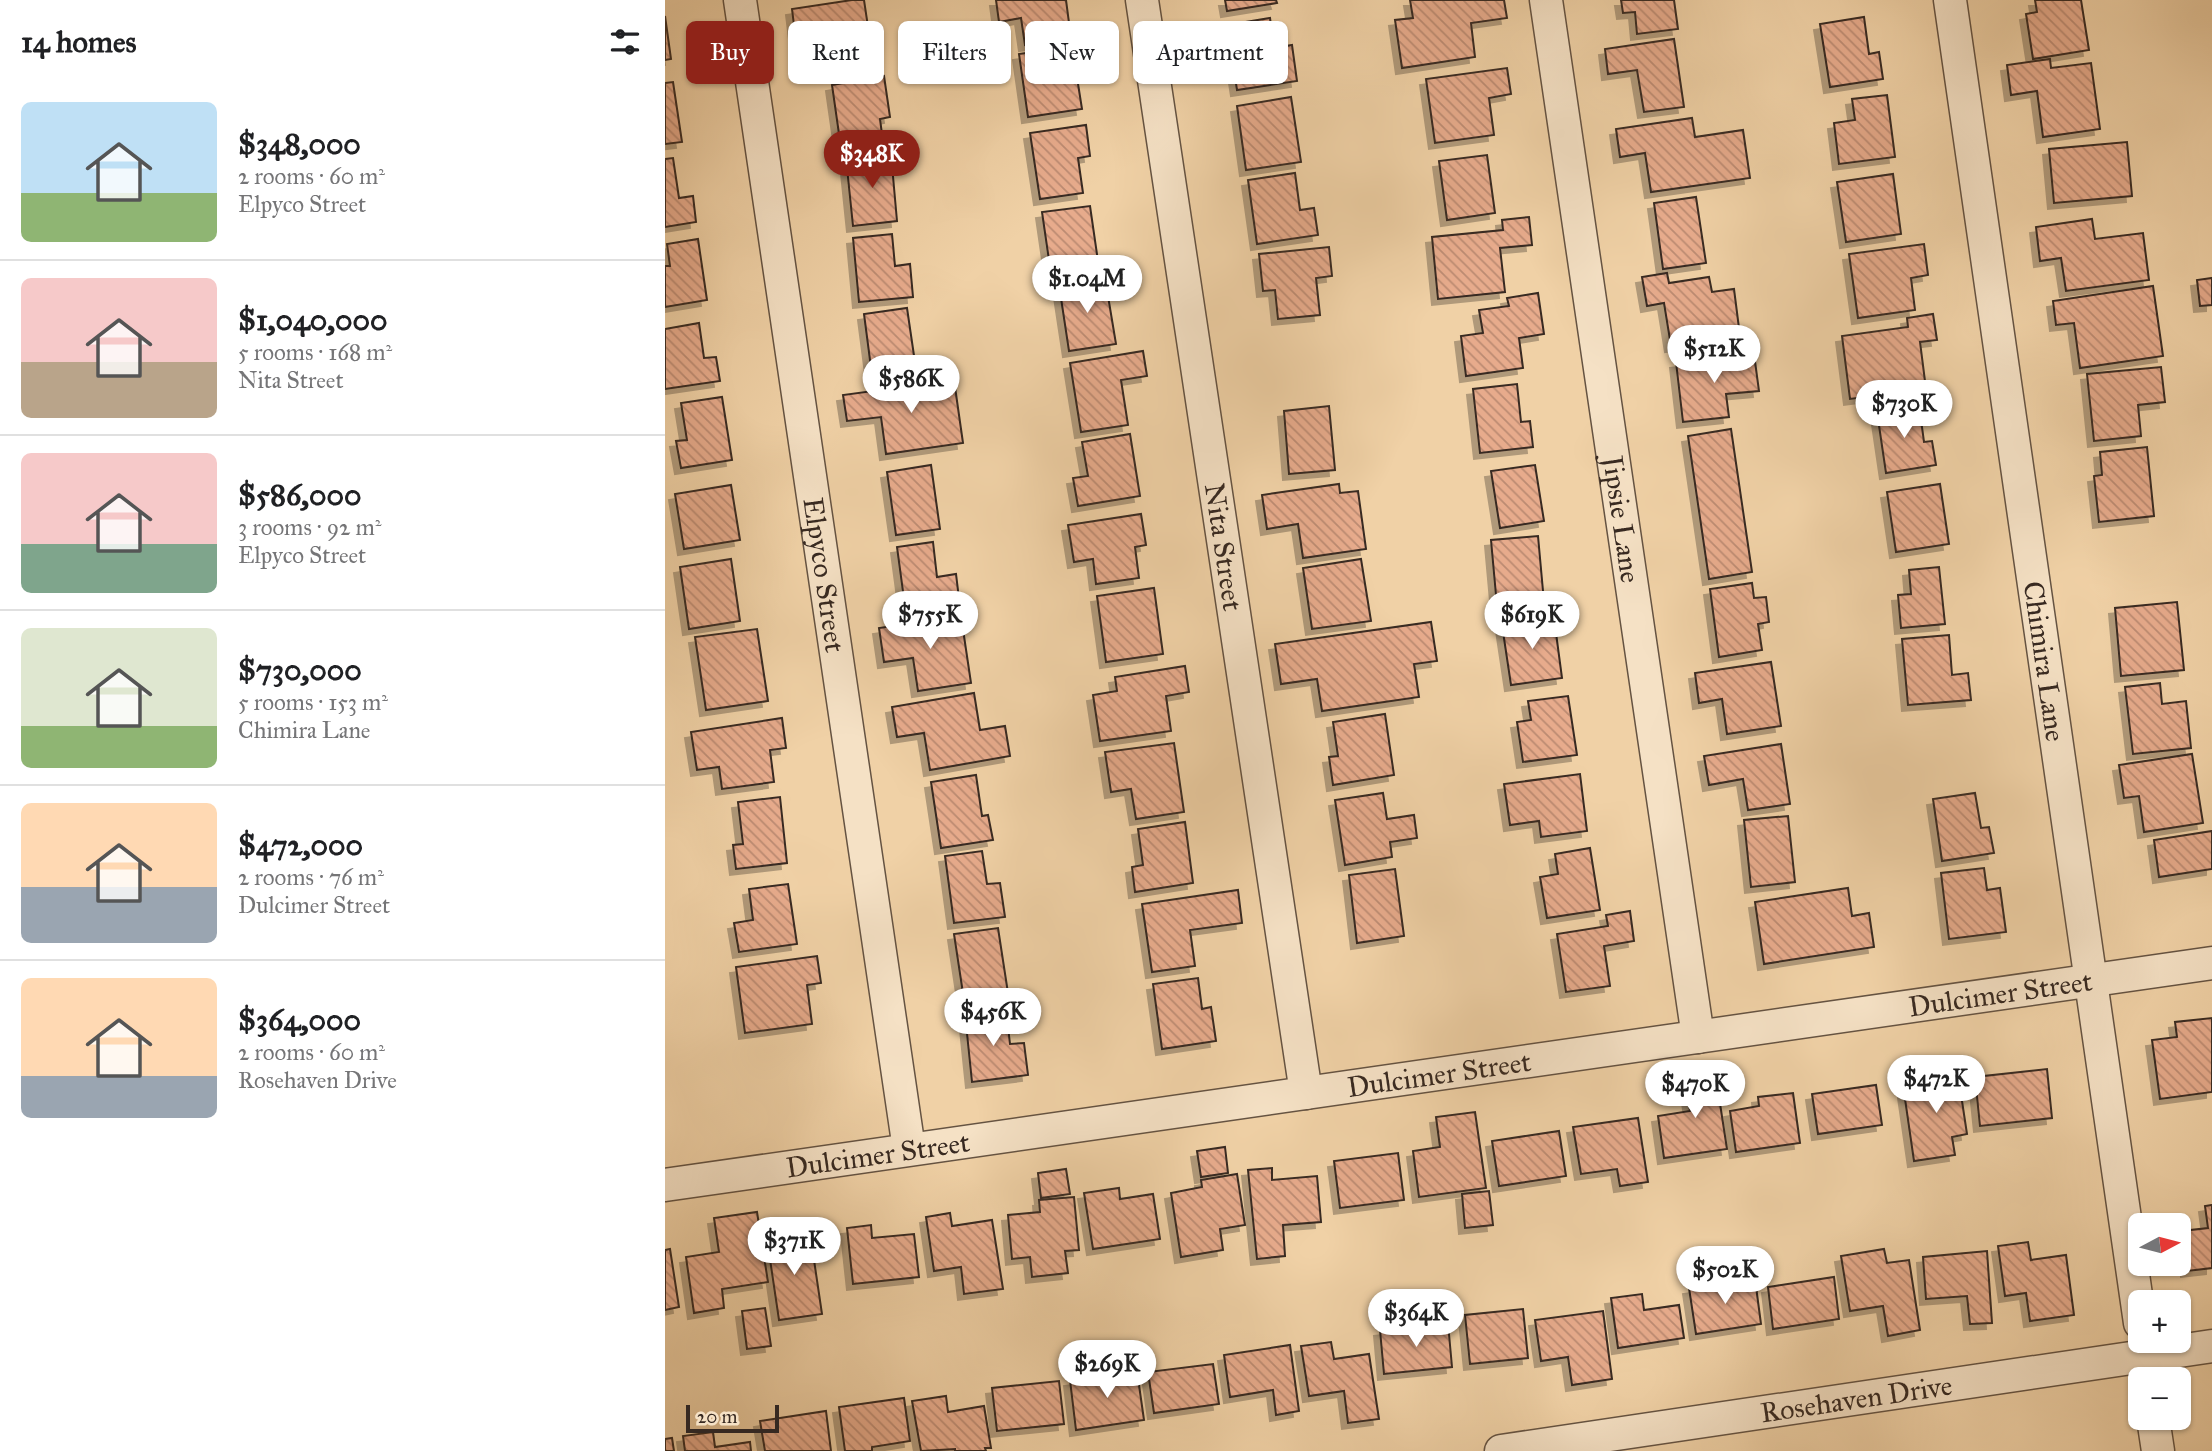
<!DOCTYPE html>
<html lang="en">
<head>
<meta charset="utf-8">
<style>
  body { margin:0; font-family:"IM FELL Great Primer",serif; background:#f2f2f2; color:#202124; height:100vh; display:flex; flex-direction:column; font-size:26px; white-space:nowrap }
  * { box-sizing:border-box; margin:0 }
  p { font-size:23px; color:#757577 }
  .icon { flex:none; width:38px; height:38px; fill:none; stroke:currentColor; stroke-width:2; stroke-linecap:round; stroke-linejoin:round }
  .map { position:relative; flex:1; overflow:hidden }
  .panel { display:flex; flex-direction:column; background:#fff; width:665px }
  .panel>* { flex:none }
  .banner { position:absolute; left:21px; top:21px; width:665px; height:63px; display:flex; gap:14px }
  .needle { width:46px; rotate:83deg }
  .controls { position:absolute; left:1463px; top:1213px; display:grid; gap:14px }
  .controls a { display:grid; place-items:center; width:63px; height:63px; border-radius:10px; background:#fff; box-shadow:0 2px 5px #0004; font-size:35px }
  .scale { position:absolute; left:21px; bottom:18px; width:93px; box-sizing:border-box; padding-left:7px; border:4px solid #372921; border-top:0; font-size:19px; line-height:24px; white-space:nowrap; color:#372921; -webkit-text-stroke:5px #f5e1c5; paint-order:stroke }
  .price { position:absolute; translate:-50% -60px; padding:0 16px; border-radius:24px; background:#fff; color:#222; font-size:23px; line-height:46px; filter:drop-shadow(0 2px 4px #0008) }
  .price::after { content:''; position:absolute; left:50%; top:42px; width:21px; height:16px; margin-left:-10px; background:inherit; clip-path:polygon(0 0,100% 0,50% 100%) }
  .price.current { background:#8f2418; color:#fff }
  ul { padding:0; list-style:none }
  li { display:flex; align-items:center; gap:21px; height:175px; padding:0 21px }
  li+li { border-top:2px solid #e0e0e0 }
  li span { display:grid; place-items:center; flex:none; width:196px; height:140px; border-radius:10px; color:#555 }
  li>.icon { margin-inline-start:auto }
  span .icon { width:84px; height:84px; fill:#fffc; stroke-width:1 }
  li b { font-size:30px }
  h2 { display:flex; justify-content:space-between; align-items:center; height:84px; padding:0 21px; font-size:30px }
  .chip { padding:0 24px; border-radius:10px; background:#fff; box-shadow:0 2px 5px #0004; font-size:24px; line-height:63px }
  .chip.current { background:#8f2418; color:#fff }
  main { display:flex; flex:1; min-height:0 }
  .map>svg:first-child { display:block }
  .building { fill:url(#building-back-hatch); stroke:#372921; stroke-width:2; filter:url(#shadow) }
  .lines { fill:none; stroke-linecap:round; stroke-linejoin:round }
  .street-casing { stroke:#655342; stroke-width:35 }
  .street { stroke:#f5e1c5; stroke-width:32 }
  .labels { text-anchor:middle; dominant-baseline:central; stroke-width:5; stroke-linejoin:round; paint-order:stroke }
  .street-label { font-size:28px; fill:#372921; stroke:#f5e1c5 }
</style>
</head>
<body>
<main>
<section class="panel">
<h2>14 homes<svg class="icon" aria-label="filters" viewBox="0 0 24 24"><path d="M4 7h16M4 17h16"/><circle cx="9" cy="7" r="2"/><circle cx="15" cy="17" r="2"/></svg></h2>
<ul>
<li><span style="background:linear-gradient(#bfe0f5 65%,#8fb573 0)"><svg class="icon" aria-label="home" viewBox="0 0 24 24"><path d="M3 11l9-7 9 7M6 9v11h12V9"/></svg></span><div><b>$348,000</b><p>2 rooms · 60 m²</p><p>Elpyco Street</p></div></li>
<li><span style="background:linear-gradient(#f6c9c9 60%,#b9a48a 0)"><svg class="icon" aria-label="home" viewBox="0 0 24 24"><path d="M3 11l9-7 9 7M6 9v11h12V9"/></svg></span><div><b>$1,040,000</b><p>5 rooms · 168 m²</p><p>Nita Street</p></div></li>
<li><span style="background:linear-gradient(#f6c9c9 65%,#7fa58c 0)"><svg class="icon" aria-label="home" viewBox="0 0 24 24"><path d="M3 11l9-7 9 7M6 9v11h12V9"/></svg></span><div><b>$586,000</b><p>3 rooms · 92 m²</p><p>Elpyco Street</p></div></li>
<li><span style="background:linear-gradient(#dfe7d0 70%,#8fb573 0)"><svg class="icon" aria-label="home" viewBox="0 0 24 24"><path d="M3 11l9-7 9 7M6 9v11h12V9"/></svg></span><div><b>$730,000</b><p>5 rooms · 153 m²</p><p>Chimira Lane</p></div></li>
<li><span style="background:linear-gradient(#ffd9b3 60%,#9aa5b1 0)"><svg class="icon" aria-label="home" viewBox="0 0 24 24"><path d="M3 11l9-7 9 7M6 9v11h12V9"/></svg></span><div><b>$472,000</b><p>2 rooms · 76 m²</p><p>Dulcimer Street</p></div></li>
<li><span style="background:linear-gradient(#ffd9b3 70%,#9aa5b1 0)"><svg class="icon" aria-label="home" viewBox="0 0 24 24"><path d="M3 11l9-7 9 7M6 9v11h12V9"/></svg></span><div><b>$364,000</b><p>2 rooms · 60 m²</p><p>Rosehaven Drive</p></div></li>
</ul>
</section>
<div class="map">
<svg width="1547" height="1451" viewBox="0 0 1547 1451">
  <defs>
    <pattern id="building-back-hatch" width="6" height="6" patternUnits="userSpaceOnUse" patternTransform="scale(1.75)"><rect width="6" height="6" fill="#e7ab8c"/><path d="M-1 5l2 2M0 0l6 6M5-1l2 2" fill="none" stroke="#bc8b72"/></pattern>
    <filter id="shadow"><feDropShadow dx="-6" dy="6" stdDeviation="0" flood-color="#0004"/></filter>
  </defs>
  <rect width="100%" height="100%" fill="#f0d1a6"/>
  <filter id="stains"><feTurbulence type="fractalNoise" baseFrequency=".00286" numOctaves="4"/><feColorMatrix values="0 0 0 0 .2 0 0 0 0 .09 0 0 0 0 .02 0 0 0 .5 -.17"/></filter>
  <radialGradient id="worn" r=".72"><stop offset=".6" stop-color="#630" stop-opacity="0"/><stop offset="1" stop-color="#630" stop-opacity=".3"/></radialGradient>
  <g class="building">
    <path d="M187 0H199L209 67 166 73 159 28 130 33 127 9Z"/>
    <path d="M331 0H401L406 38 360 45 356 18 334 22Z"/>
    <path d="M560 0H611L612 3 562 11Z"/>
    <path d="M745 0H839L842 18 806 23 810 57 737 68 730 20 748 18Z"/>
    <path d="M956 0H1009L1013 29 972 34 970 12 958 13Z"/>
    <path d="M1370 0H1416L1424 50 1368 59 1361 14 1372 12Z"/>
    <path d="M0 16 6 59 0 60Z"/>
    <path d="M1199 17 1204 54 1214 52 1218 79 1165 87 1155 24Z"/>
    <path d="M605 18 609 48 627 45 632 81 572 90 562 25Z"/>
    <path d="M1009 39 1019 107 979 112 972 70 943 74 940 49Z"/>
    <path d="M407 46 417 109 363 117 354 54Z"/>
    <path d="M1385 59 1386 68 1426 63 1435 129 1378 137 1372 91 1346 95 1342 65Z"/>
    <path d="M842 68 846 94 824 98 829 135 770 143 761 79Z"/>
    <path d="M219 76 225 117 215 119 218 142 176 148 167 85Z"/>
    <path d="M8 82 17 142 0 144V83Z"/>
    <path d="M1222 95 1230 157 1174 164 1169 123 1190 120 1187 99Z"/>
    <path d="M626 97 636 162 581 170 572 106Z"/>
    <path d="M1027 118 1030 137 1078 130 1085 178 986 192 980 153 955 157 951 129Z"/>
    <path d="M421 125 425 156 413 158 418 193 375 199 365 133Z"/>
    <path d="M1462 142 1467 196 1389 203 1384 149Z"/>
    <path d="M226 154 232 221 188 226 181 158Z"/>
    <path d="M822 155 830 213 782 220 774 161Z"/>
    <path d="M8 158 14 198 28 196 31 222 0 227V159Z"/>
    <path d="M630 173 635 210 649 208 653 235 592 244 583 180Z"/>
    <path d="M1228 174 1236 234 1181 242 1172 182Z"/>
    <path d="M1031 197 1041 263 998 269 989 203Z"/>
    <path d="M425 206 434 268 386 274 377 212Z"/>
    <path d="M864 217 867 245 835 248 840 292 773 299 767 237 838 230 837 220Z"/>
    <path d="M1427 219 1430 239 1478 233 1484 280 1401 291 1396 258 1375 261 1371 227Z"/>
    <path d="M227 234 230 266 245 264 248 297 194 302 188 238Z"/>
    <path d="M33 239 42 300 0 307V266H5L2 244Z"/>
    <path d="M1259 244 1263 275 1246 278 1250 310 1193 318 1184 254Z"/>
    <path d="M664 247 667 276 651 278 655 315 613 319 610 290 598 291 594 254Z"/>
    <path d="M1002 273 1004 283 1044 277 1047 292 1069 289 1075 336 1006 346 999 303 982 306 977 277Z"/>
    <path d="M440 278 451 344 404 351 394 285Z"/>
    <path d="M1547 278V305L1535 306 1532 280Z"/>
    <path d="M1488 286 1498 356 1415 368 1409 323 1391 325 1388 301Z"/>
    <path d="M873 293 879 334 854 338 858 368 801 376 796 336 818 333 814 310 844 306 842 298Z"/>
    <path d="M242 308 252 376 208 383 199 314Z"/>
    <path d="M1268 314 1272 340 1255 342 1261 389 1185 399 1177 336 1243 327 1242 318Z"/>
    <path d="M34 323 39 358 51 357 55 381 0 389V329Z"/>
    <path d="M478 351 482 376 456 380 463 425 416 432 405 363Z"/>
    <path d="M1089 354 1094 391 1061 394 1064 417 1018 422 1011 362Z"/>
    <path d="M1496 367 1500 402 1473 405 1476 436 1429 441 1422 374Z"/>
    <path d="M289 380 298 443 221 454 216 417 182 421 178 395Z"/>
    <path d="M852 384 856 422 865 421 868 447 815 453 808 389Z"/>
    <path d="M57 397 67 460 16 468 11 441 22 440 16 403Z"/>
    <path d="M1254 405 1259 442 1267 441 1271 465 1221 473 1212 412Z"/>
    <path d="M664 406 670 470 624 474 619 411Z"/>
    <path d="M1066 429 1087 572 1044 579 1023 436Z"/>
    <path d="M465 434 475 496 413 506 408 478 423 476 417 442Z"/>
    <path d="M1482 447 1489 516 1434 522 1429 476 1437 475 1435 452Z"/>
    <path d="M266 465 275 529 231 535 222 472Z"/>
    <path d="M870 465 879 521 835 528 826 471Z"/>
    <path d="M674 484 675 493 693 491 701 549 638 558 633 524 602 529 597 495Z"/>
    <path d="M1275 484 1284 544 1231 552 1222 492Z"/>
    <path d="M66 485 75 540 19 549 10 494Z"/>
    <path d="M476 514 481 545 470 547 474 578 431 584 428 559 409 562 403 525Z"/>
    <path d="M873 536 879 602 832 606 826 540Z"/>
    <path d="M268 542 272 577 291 574 295 607 241 614 232 547Z"/>
    <path d="M66 559 75 621 24 629 15 567Z"/>
    <path d="M696 559 706 621 647 629 638 568Z"/>
    <path d="M1274 567 1280 624 1236 628 1233 595 1246 594 1244 570Z"/>
    <path d="M1087 583 1089 598 1101 597 1104 622 1093 624 1097 650 1054 657 1045 589Z"/>
    <path d="M489 588 498 654 441 662 432 596Z"/>
    <path d="M1512 602 1519 670 1456 676 1450 608Z"/>
    <path d="M296 616 306 683 253 691 248 658 219 662 214 628Z"/>
    <path d="M889 618 897 678 846 685 837 625Z"/>
    <path d="M766 622 772 661 749 664 754 697 657 711 652 679 616 684 610 644Z"/>
    <path d="M92 629 103 701 41 710 30 637Z"/>
    <path d="M1284 635 1287 675 1303 673 1306 700 1243 705 1237 639Z"/>
    <path d="M1106 662 1116 726 1062 734 1057 699 1034 703 1030 673Z"/>
    <path d="M520 666 524 692 501 696 506 731 435 741 428 695 452 691 450 677Z"/>
    <path d="M1495 683 1497 704 1521 701 1526 748 1468 754 1460 687Z"/>
    <path d="M309 693 315 730 340 726 345 756 265 770 259 733 232 737 227 707Z"/>
    <path d="M903 696 912 755 858 762 852 722 866 720 863 701Z"/>
    <path d="M720 714 729 775 668 785 664 757 673 756 668 722Z"/>
    <path d="M117 718 121 748 105 750 109 782 57 789 54 767 32 770 26 732Z"/>
    <path d="M509 743 519 812 471 819 466 789 446 792 440 752Z"/>
    <path d="M1116 744 1125 804 1083 810 1078 779 1044 785 1039 756Z"/>
    <path d="M1527 754 1538 823 1479 832 1474 796 1459 798 1454 765Z"/>
    <path d="M915 774 922 831 876 837 874 821 845 825 839 784Z"/>
    <path d="M311 775 317 816 323 815 328 840 276 848 266 782Z"/>
    <path d="M718 793 722 819 749 815 752 838 725 842 727 857 680 865 670 800Z"/>
    <path d="M1310 793 1316 828 1324 827 1329 853 1277 861 1268 799Z"/>
    <path d="M115 797 122 863 71 869 68 845 78 844 73 802Z"/>
    <path d="M1123 816 1130 882 1086 887 1079 820Z"/>
    <path d="M520 822 528 883 470 892 467 867 478 865 473 829Z"/>
    <path d="M1547 831V869L1494 877 1489 840Z"/>
    <path d="M925 848 935 910 882 918 875 877 893 874 890 854Z"/>
    <path d="M317 851 322 884 335 883 340 917 289 923 280 856Z"/>
    <path d="M1319 868 1322 890 1335 888 1341 932 1284 939 1276 873Z"/>
    <path d="M730 869 739 936 692 943 684 875Z"/>
    <path d="M123 884 132 944 74 952 69 923 88 920 84 889Z"/>
    <path d="M1183 888 1187 916 1204 913 1209 947 1099 964 1090 902Z"/>
    <path d="M573 890 577 923 525 930 530 966 487 972 477 904Z"/>
    <path d="M965 911 969 941 939 946 945 986 901 992 892 934 943 926 941 915Z"/>
    <path d="M333 928 343 993 299 1000 289 934Z"/>
    <path d="M152 956 156 983 142 985 147 1024 80 1033 71 967Z"/>
    <path d="M533 978 537 1009 546 1007 551 1041 497 1049 488 984Z"/>
    <path d="M341 1009 345 1044 359 1043 363 1075 307 1082 300 1014Z"/>
    <path d="M1547 1018V1092L1495 1099 1487 1040 1512 1037 1510 1022Z"/>
    <path d="M1292 1068 1302 1134 1287 1137 1290 1155 1249 1161 1239 1092 1258 1089 1256 1074Z"/>
    <path d="M1382 1069 1387 1118 1315 1126 1310 1077Z"/>
    <path d="M1050 1071 1062 1149 999 1158 993 1116 1025 1111 1020 1075Z"/>
    <path d="M1211 1085 1217 1125 1153 1134 1147 1094Z"/>
    <path d="M1128 1093 1135 1143 1071 1152 1065 1111 1094 1106 1093 1097Z"/>
    <path d="M810 1112 821 1188 754 1197 748 1151 775 1147 771 1117Z"/>
    <path d="M973 1118 983 1182 955 1186 952 1169 916 1174 908 1127Z"/>
    <path d="M894 1131 901 1176 834 1186 827 1141Z"/>
    <path d="M560 1147 563 1173 536 1177 532 1151Z"/>
    <path d="M733 1153 739 1200 675 1208 669 1161Z"/>
    <path d="M607 1168V1180L652 1176 656 1222 618 1225 620 1256 592 1259 583 1170Z"/>
    <path d="M401 1169 405 1194 376 1198 373 1173Z"/>
    <path d="M572 1174 580 1225 555 1229 558 1250 516 1257 506 1193 537 1187 536 1180Z"/>
    <path d="M454 1188 455 1199 488 1194 495 1239 428 1249 419 1193Z"/>
    <path d="M824 1191 828 1225 800 1228 797 1194Z"/>
    <path d="M409 1197 414 1250 400 1251 403 1273 367 1277 365 1257 347 1259 343 1215 375 1212 374 1200Z"/>
    <path d="M1547 1205V1268L1522 1271 1517 1231 1543 1228 1540 1206Z"/>
    <path d="M92 1212 103 1282 57 1289 59 1308 29 1313 21 1257 54 1252 49 1218Z"/>
    <path d="M285 1213 287 1226 327 1220 338 1289 299 1294 296 1267 269 1271 261 1217Z"/>
    <path d="M206 1225 207 1238 249 1234 254 1277 188 1284 182 1228Z"/>
    <path d="M145 1233 157 1314 114 1320 102 1239Z"/>
    <path d="M1363 1242 1366 1260 1401 1255 1409 1315 1365 1321 1361 1293 1340 1296 1333 1246Z"/>
    <path d="M5 1249 14 1307 0 1310V1250Z"/>
    <path d="M1219 1249 1222 1263 1244 1260 1255 1330 1223 1336 1218 1306 1185 1311 1176 1256Z"/>
    <path d="M1322 1251 1327 1323 1305 1324 1302 1296 1261 1299 1258 1257Z"/>
    <path d="M1169 1277 1174 1319 1108 1329 1103 1287Z"/>
    <path d="M1090 1279 1096 1324 1031 1334 1024 1288Z"/>
    <path d="M977 1294 979 1310 1014 1305 1019 1338 953 1348 946 1298Z"/>
    <path d="M100 1308 106 1346 82 1349 77 1311Z"/>
    <path d="M858 1309 863 1358 805 1364 800 1315Z"/>
    <path d="M938 1311 947 1379 907 1385 903 1357 876 1361 870 1320Z"/>
    <path d="M783 1323 787 1367 719 1374 715 1330Z"/>
    <path d="M666 1342 669 1359 704 1354 714 1419 683 1423 679 1391 644 1396 636 1346Z"/>
    <path d="M625 1345 634 1411 611 1415 608 1390 565 1397 559 1355Z"/>
    <path d="M548 1364 554 1404 489 1413 483 1372Z"/>
    <path d="M472 1371 479 1420 411 1430 405 1380Z"/>
    <path d="M394 1381 399 1424 332 1431 327 1388Z"/>
    <path d="M281 1396 283 1412 319 1406 326 1448H320L321 1451H290V1449L256 1451 247 1401Z"/>
    <path d="M239 1398 245 1441 207 1447V1451H180L174 1407Z"/>
    <path d="M161 1411 166 1451H100L95 1421Z"/>
    <path d="M48 1432 50 1447 85 1442 86 1451H20L18 1436Z"/>
    <path d="M7 1438 9 1451H0V1439Z"/>
  </g>
  <g class="lines">
    <g class="street-casing">
      <g id="street">
        <path id="s1" d="M75 0 244 1149"/>
        <path id="s2" d="M477 0 641 1093"/>
        <path id="s3" d="M881 0 1033 1037"/>
        <path id="s4" d="M1285 0 1475 1323"/>
        <path id="s5" d="M0 1185 1547 963"/>
        <path d="M1488 1418 1493 1451"/>
        <path id="s6" d="M836 1451 1547 1346"/>
      </g>
    </g>
    <use href="#street" class="street"/>
  </g>
  <g class="labels">
    <g class="street-label">
      <text stroke="none"><textPath href="#s3" startOffset="525">Jipsie Lane</textPath></text>
      <text stroke="none"><textPath href="#s2" startOffset="553">Nita Street</textPath></text>
      <text stroke="none"><textPath href="#s1" startOffset="581">Elpyco Street</textPath></text>
      <text stroke="none"><textPath href="#s4" startOffset="668">Chimira Lane</textPath></text>
      <text stroke="none"><textPath href="#s5" startOffset="1349">Dulcimer Street</textPath></text>
      <text stroke="none"><textPath href="#s5" startOffset="782">Dulcimer Street</textPath></text>
      <text stroke="none"><textPath href="#s5" startOffset="215">Dulcimer Street</textPath></text>
      <text stroke="none"><textPath href="#s6" startOffset="359">Rosehaven Drive</textPath></text>
    </g>
  </g>
  <rect width="100%" height="100%" filter="url(#stains)"/>
  <rect width="100%" height="100%" fill="url(#worn)"/>
</svg>
<div class="controls">
<a><svg class="needle" viewBox="-14 -14 28 28"><path d="M0-13l5 13h-10z" fill="#e53935"/><path d="M0 13l5-13h-10z" fill="#757577"/></svg></a>
<a>+</a>
<a>−</a>
</div>
<div class="scale">20 m</div>
<b class="price current" style="left:207px;top:190px">$348K</b>
<b class="price" style="left:422px;top:315px">$1.04M</b>
<b class="price" style="left:1049px;top:385px">$512K</b>
<b class="price" style="left:246px;top:415px">$586K</b>
<b class="price" style="left:1239px;top:440px">$730K</b>
<b class="price" style="left:265px;top:651px">$755K</b>
<b class="price" style="left:867px;top:651px">$619K</b>
<b class="price" style="left:328px;top:1048px">$456K</b>
<b class="price" style="left:1271px;top:1115px">$472K</b>
<b class="price" style="left:1030px;top:1120px">$470K</b>
<b class="price" style="left:129px;top:1277px">$371K</b>
<b class="price" style="left:1060px;top:1306px">$502K</b>
<b class="price" style="left:751px;top:1349px">$364K</b>
<b class="price" style="left:442px;top:1400px">$269K</b>
<div class="banner">
<a class="chip current">Buy</a>
<a class="chip">Rent</a>
<a class="chip">Filters</a>
<a class="chip">New</a>
<a class="chip">Apartment</a>
</div>
</div>
</main>
</body>
</html>
